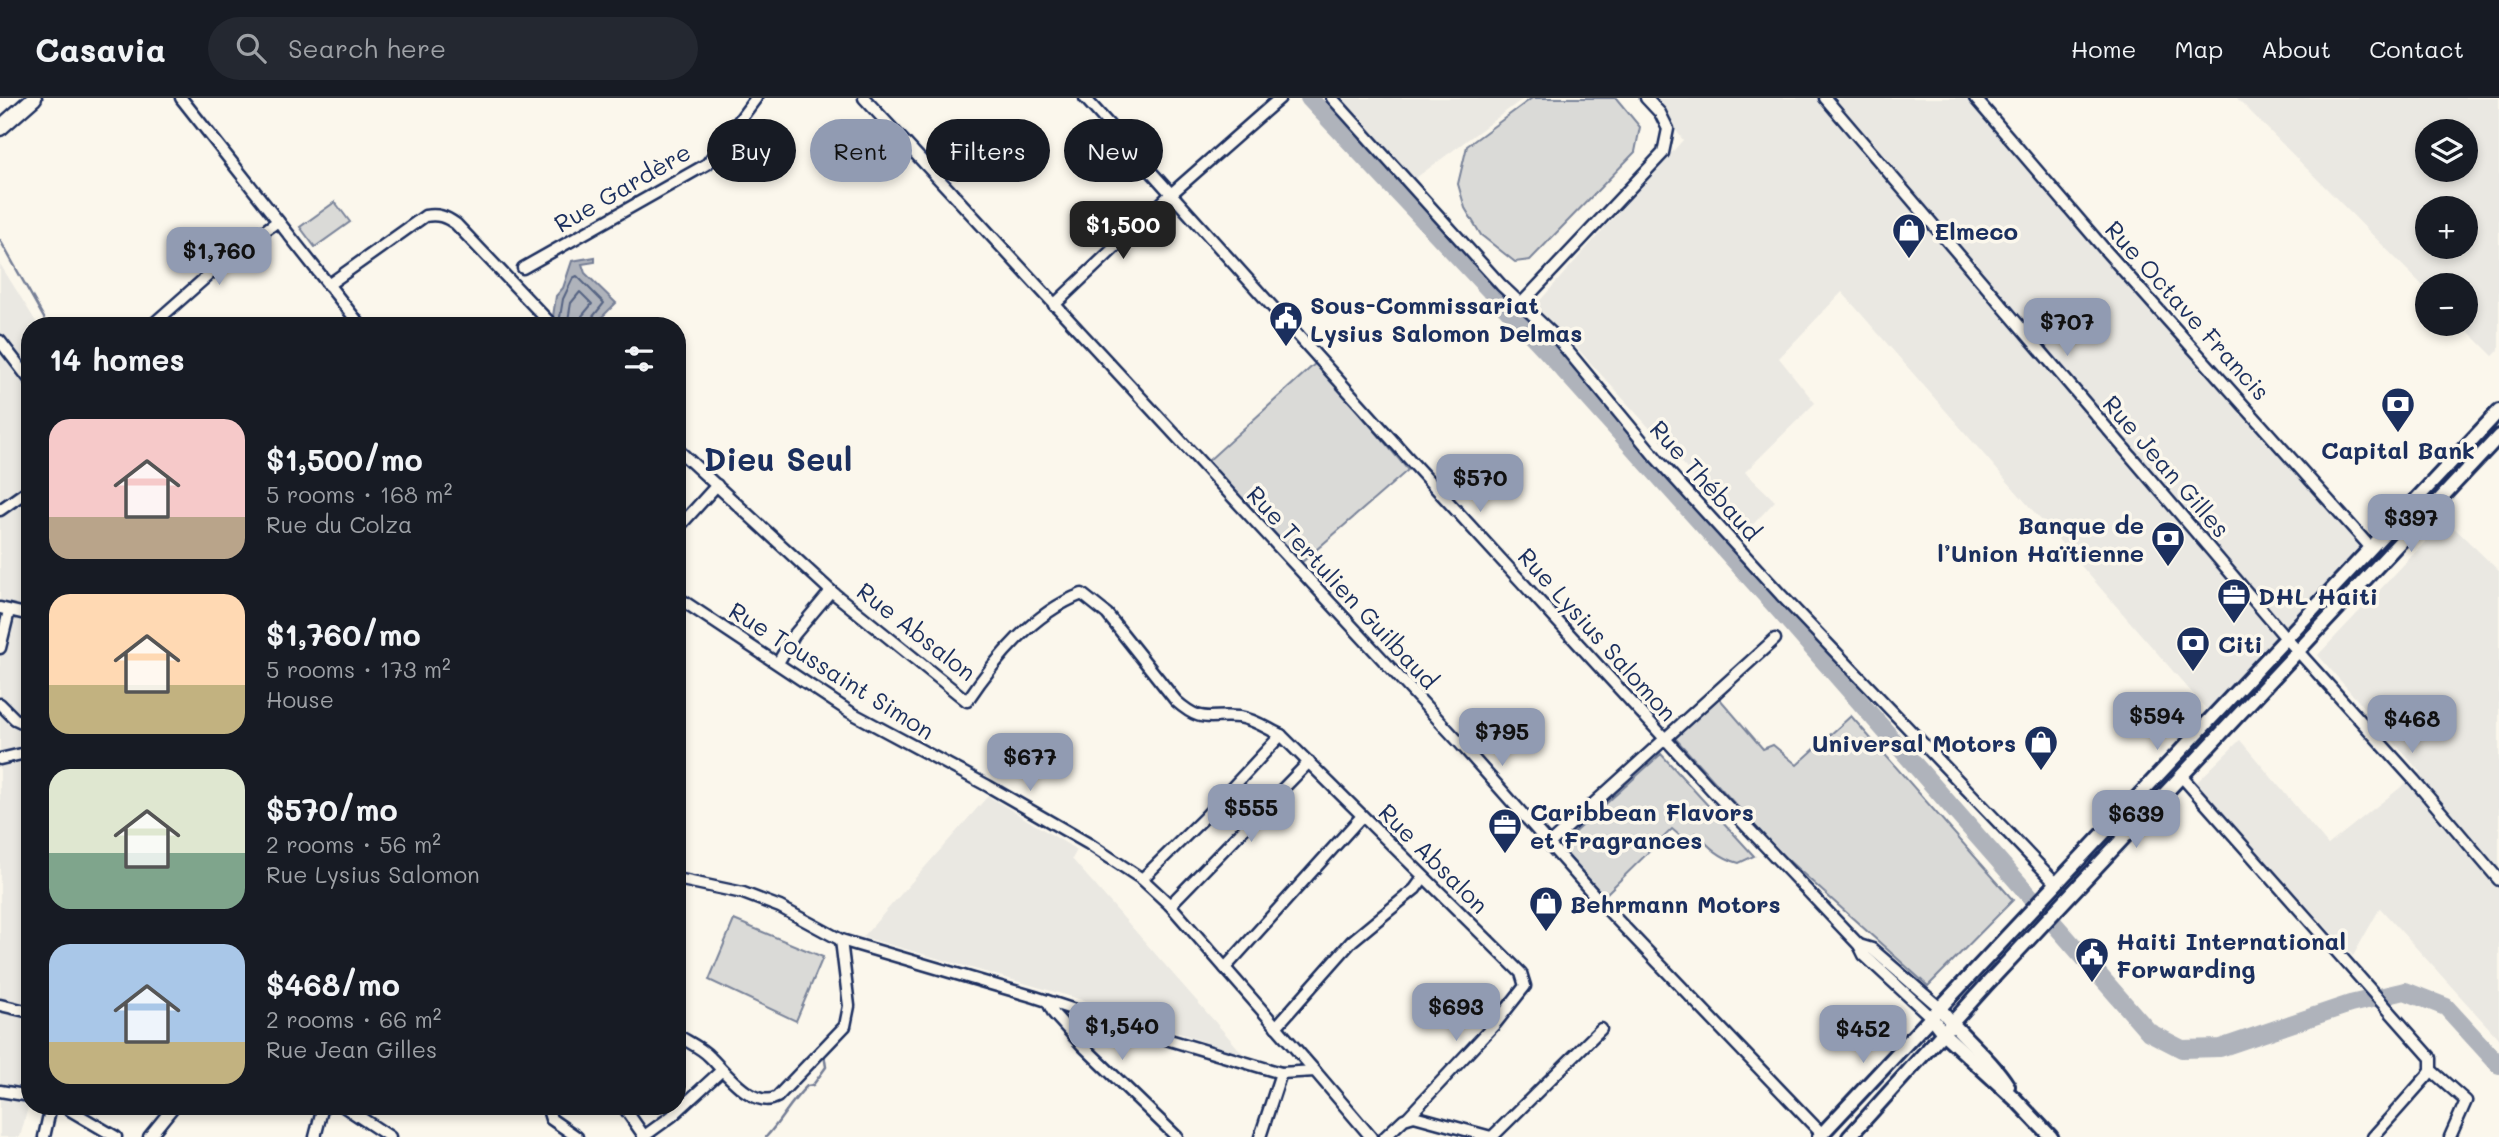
<!DOCTYPE html>
<html lang="en">
<head>
<meta charset="utf-8">
<style>
  body { margin:0; font-family:Mali,sans-serif; background:#242831; color:#f1f3f6; height:100vh; display:flex; flex-direction:column; font-size:26px; white-space:nowrap }
  * { box-sizing:border-box; margin:0 }
  p { font-size:23px; color:#9ea1a6 }
  .icon { flex:none; width:38px; height:38px; fill:none; stroke:currentColor; stroke-width:2; stroke-linecap:round; stroke-linejoin:round }
  .map { position:relative; flex:1; overflow:hidden }
  .side { position:absolute; left:21px; top:219px; width:665px; height:798px; display:flex; flex-direction:column; background:#171b24; border-radius:28px; box-shadow:0 4px 10px #0003 }
  .side>* { flex:none }
  .hud { position:absolute; left:707px; top:21px; width:665px; height:63px; display:flex; gap:14px }
  .buttons { position:absolute; left:2415px; top:21px; display:grid; gap:14px }
  .buttons a { display:grid; place-items:center; width:63px; height:63px; border-radius:50%; background:#171b24; box-shadow:0 4px 10px #0003; font-size:35px }
  .price { position:absolute; translate:-50% -60px; padding:0 16px; border-radius:14px; background:#919bb2; color:#111; font-size:23px; line-height:46px; filter:drop-shadow(0 2px 4px #0008) }
  .price::after { content:''; position:absolute; left:50%; top:42px; width:21px; height:16px; margin-left:-10px; background:inherit; clip-path:polygon(0 0,100% 0,50% 100%) }
  .price.current { background:#222; color:#fff }
  ul { padding:0; list-style:none }
  li { display:flex; align-items:center; gap:21px; height:175px; padding:0 28px }
  li span { display:grid; place-items:center; flex:none; width:196px; height:140px; border-radius:21px; color:#555 }
  li>.icon { margin-inline-start:auto }
  span .icon { width:84px; height:84px; fill:#fffc; stroke-width:1 }
  li b { font-size:30px }
  h2 { display:flex; justify-content:space-between; align-items:center; height:84px; padding:0 28px; font-size:30px }
  .chip { padding:0 24px; border-radius:32px; background:#171b24; box-shadow:0 4px 10px #0003; font-size:24px; line-height:63px }
  .chip.current { background:#919bb2; color:#111 }
  header { display:flex; align-items:center; gap:42px; box-sizing:border-box; height:98px; padding:0 35px; background:#171b24; border-bottom:2px solid #363941 }
  header strong { font-size:33px }
  nav { display:flex; gap:38px; margin-inline-start:auto; font-size:24px }
  .search { width:490px; height:63px; background:#242831; display:flex; align-items:center; gap:18px; box-sizing:border-box; padding:0 24px; border-radius:38px; color:#9ea1a6; font-size:26px }
  .map>svg:first-child { display:block }
  .built { fill:#eae8e2; fill-rule:evenodd }
  .green { fill:#dadad7; stroke:#7a849a; stroke-width:2 }
  .water { fill:#afb3bb; stroke:#747e96; stroke-width:2 }
  .lines { fill:none; stroke-linecap:round; stroke-linejoin:round }
  .shore { stroke:#566483; stroke-width:2 }
  .stream { stroke:#747e96; stroke-width:2.5 }
  .river { stroke:#afb3bb; stroke-width:18 }
  .street-casing { stroke:#1b2f5e; stroke-width:15 }
  .secondary-casing { stroke:#1b2f5e; stroke-width:18 }
  .primary-casing { stroke:#1b2f5e; stroke-width:19 }
  .street { stroke:#fbf7ec; stroke-width:10 }
  .secondary { stroke:#fbf7ec; stroke-width:12 }
  .primary { stroke:#fbf7ec; stroke-width:14 }
  .labels { text-anchor:middle; dominant-baseline:central; stroke-width:7; stroke-linejoin:round; paint-order:stroke }
  .street-label { font-size:24px; fill:#1b2f5e; stroke:#fbf7ec }
  .poi-label { font-size:24px; font-weight:bold; fill:#1b2f5e; stroke:#fbf7ec; text-anchor:start }
  .district-label { font-size:32px; font-weight:bold; fill:#1b2f5e; stroke:#fbf7ec }
</style>
</head>
<body>
<header>
<strong>Casavia</strong>
<div class="search"><svg class="icon" aria-label="search" viewBox="0 0 24 24"><circle cx="10" cy="10" r="6"/><path d="M15 15l6 6"/></svg>Search here</div>
<nav><a>Home</a><a>Map</a><a>About</a><a>Contact</a></nav>
</header>
<div class="map">
<svg width="2499" height="1039" viewBox="0 0 2499 1039">
  <rect width="100%" height="100%" fill="#fbf7ec"/>
  <filter id="ink" filterUnits="userSpaceOnUse"><feTurbulence type="fractalNoise" baseFrequency=".0143" numOctaves="2"/><feDisplacementMap in="SourceGraphic" scale="14" xChannelSelector="R" yChannelSelector="G"/><feConvolveMatrix kernelMatrix="1 2 1 2 8 2 1 2 1" color-interpolation-filters="sRGB"/></filter>
  <g filter="url(#ink)">
    <g class="built">
      <path d="M1340 0H1524L1413 82Z"/>
      <path d="M1653 0H1971L2361 450 2207 612 1842 194 1779 260 1815 305 1745 374 1775 403 1745 435 1566 238 1535 208 1683 42Z"/>
      <path d="M2237 0H2499V252L2493 258 2461 226H2466V187H2427V192ZM2427 33H2466V72H2427ZM2427 110H2466V149H2427Z"/>
      <path d="M0 166 38 227 30 228V1002L20 1039H0Z"/>
      <path d="M2446 422 2499 473V941L2380 810 2353 858 2194 687 2240 642 2328 747 2420 674 2318 557Z"/>
      <path d="M988 698 1077 752 1072 761 1245 958 1093 905 863 839Z"/>
    </g>
    <g class="green">
      <path d="M1532 0H1616L1640 29 1635 54 1530 162 1515 164 1481 137 1465 110 1458 86 1467 48Z"/>
      <path d="M335 104 350 124 315 149 300 129Z"/>
      <path d="M1317 264 1408 372 1301 465 1208 363Z"/>
      <path d="M1719 600 1763 651 1773 647 1797 667 1851 618 2013 802 1928 888 1778 753 1674 639Z"/>
      <path d="M1661 656 1754 758 1739 765C1720 760 1709 749 1696 735L1686 743 1672 731 1604 798 1559 748Z"/>
      <path d="M734 822 823 859 796 923 709 882Z"/>
    </g>
    <path class="water" d="M595 159V164L582 166 585 175 616 205 594 227H555L552 225 556 198 563 190 572 163Z"/>
    <g class="lines">
      <g class="shore">
        <path d="M559 225 563 201 573 180 577 178 604 205 591 221 590 228"/>
        <path d="M567 228 571 205 580 194 592 206 582 218 581 228"/>
      </g>
      <g class="stream">
        <path d="M0 142 44 220"/>
        <path d="M849 860 850 877"/>
        <path d="M766 1039C781 1023 791 1003 807 988L813 987 826 969 824 956"/>
      </g>
      <path class="river" d="M1309 0 1543 249 1780 513 2149 934 2182 951 2220 950 2350 906 2405 893 2446 909 2499 967"/>
      <g class="street-casing">
        <g id="street">
          <path d="M181 0 361 228"/>
          <path d="M864 0 1458 643 1604 808 1822 1036"/>
          <path d="M1085 0 1410 362 1712 692 1859 847 1864 857 1931 919"/>
          <path d="M1332 0 1501 187 1557 240 1657 361 1781 497 2056 785"/>
          <path d="M1825 0 2286 540 2414 682 2499 782"/>
          <path d="M1975 0 2106 153 2371 450"/>
          <path d="M523 170 707 66 756 0"/>
          <path d="M328 187 425 118C438 116 445 118 456 126L553 228"/>
          <path d="M1054 207 1171 96 1280 0"/>
          <path d="M1520 207 1663 55 1668 31 1660 15 1646 0"/>
          <path d="M151 228 230 158 278 123"/>
          <path d="M0 243 30 282"/>
          <path d="M677 351 831 493 967 603C996 560 1033 515 1082 496L1107 516 1176 603C1203 627 1208 616 1239 619 1254 621 1268 631 1281 637L1521 875 1525 888 1495 926 1408 1019"/>
          <path d="M0 412 30 391"/>
          <path d="M677 431 717 387"/>
          <path d="M677 499 850 614 988 688 1089 746 1142 781 1170 807 1315 973"/>
          <path d="M0 510 30 517"/>
          <path d="M0 550 9 513"/>
          <path d="M778 565 794 537 831 493"/>
          <path d="M0 606 15 621 30 628"/>
          <path d="M0 661 30 654"/>
          <path d="M2182 679 2431 960V972L2427 978 2373 1039"/>
          <path d="M1549 746 1775 541"/>
          <path d="M677 781 743 795 780 809 841 842 1035 899 1139 933 1281 975 1315 973 1371 1039"/>
          <path d="M1142 781 1205 719 1281 637"/>
          <path d="M1170 807 1309 664"/>
          <path d="M1859 847 1872 851 1940 910"/>
          <path d="M1225 870 1362 718"/>
          <path d="M1047 903 1054 916 1082 947 1177 1039"/>
          <path d="M0 907 30 914"/>
          <path d="M1276 929 1352 843 1415 791 1423 780"/>
          <path d="M677 937C688 944 702 950 710 959 725 974 754 1012 777 999L845 928 849 908 841 842"/>
          <path d="M2431 972 2466 1003 2450 1039"/>
          <path d="M0 993 30 998"/>
          <path d="M63 1008 116 1039"/>
          <path d="M343 1008 390 1039"/>
          <path d="M547 1008 551 1021 577 1039"/>
          <path d="M623 1008 644 1038"/>
          <path d="M44 1039 51 1008"/>
          <path d="M149 1039 174 1008"/>
          <path d="M315 1039 323 1008"/>
          <path d="M643 1039 672 1018 721 973"/>
          <path d="M1260 1039 1281 975"/>
          <path d="M1385 1039 1404 1021 1414 1018 1491 1039"/>
          <path d="M1492 1039 1601 931"/>
        </g>
      </g>
      <g class="secondary-casing">
        <g id="secondary">
          <path d="M1940 910C1960 938 1989 958 2008 988"/>
          <path d="M1931 919 1944 936 2016 1002 2051 1039"/>
          <path d="M1819 1039 2499 313"/>
          <path d="M1849 1039 1987 886 2499 338"/>
        </g>
      </g>
      <g class="primary-casing">
        <path id="primary" d="M0 30 34 0"/>
      </g>
      <use href="#street" class="street"/>
      <use href="#secondary" class="secondary"/>
      <use href="#primary" class="primary"/>
    </g>
  </g>
  <defs>
    <g id="shop-pin" transform="scale(1.75)"><path d="M0 17L-7.5 6A9.5 9.5 0 1 1 7.5 6Z" fill="#1b2f5e" stroke="#fbf7ec"/><path d="M-5-2.5h2.3a2.7 3.5 0 0 1 5.4 0H5L5.5 6h-11ZM-1.5-2.5h3a1.5 2.3 0 0 0-3 0Z" fill="#fff"/></g>
    <g id="civic-pin" transform="scale(1.75)"><path d="M0 17L-7.5 6A9.5 9.5 0 1 1 7.5 6Z" fill="#1b2f5e" stroke="#fbf7ec"/><path d="M-.6-6.5H3V-4.5H.6V-3L4-1V1h2V6H-6V1h2V-1L-.6-3ZM-1.2 2.5V6h2.4V2.5Z" fill="#fff"/></g>
    <g id="bank-pin" transform="scale(1.75)"><path d="M0 17L-7.5 6A9.5 9.5 0 1 1 7.5 6Z" fill="#1b2f5e" stroke="#fbf7ec"/><path d="M-6-4H6V4H-6ZM0-2.3a2.3 2.3 0 1 0 0 4.6a2.3 2.3 0 1 0 0-4.6Z" fill="#fff"/></g>
    <g id="office-pin" transform="scale(1.75)"><path d="M0 17L-7.5 6A9.5 9.5 0 1 1 7.5 6Z" fill="#1b2f5e" stroke="#fbf7ec"/><path d="M-6-3h4V-5.5h4V-3h4V5H-6ZM-1-4.5V-3h2v-1.5ZM-6 0V1H6V0Z" fill="#fff"/></g>
  </defs>
  <g fill-rule="evenodd">
    <use href="#shop-pin" x="1909" y="132"/>
    <use href="#civic-pin" x="1286" y="220"/>
    <use href="#bank-pin" x="2398" y="306"/>
    <use href="#bank-pin" x="2168" y="440"/>
    <use href="#office-pin" x="2234" y="497"/>
    <use href="#bank-pin" x="2193" y="545"/>
    <use href="#shop-pin" x="2041" y="644"/>
    <use href="#office-pin" x="1505" y="727"/>
    <use href="#shop-pin" x="1546" y="805"/>
    <use href="#civic-pin" x="2092" y="856"/>
  </g>
  <g class="labels">
    <g class="street-label">
      <text transform="translate(622 89) rotate(-30)">Rue Gardère</text>
      <text transform="translate(2188 212) rotate(48)">Rue Octave Francis</text>
      <text transform="translate(2167 368) rotate(49)">Rue Jean Gilles</text>
      <text transform="translate(1706 382) rotate(48)">Rue Thébaud</text>
      <text transform="translate(1343 489) rotate(47)">Rue Tertulien Guilbaud</text>
      <text transform="translate(917 533) rotate(38)">Rue Absalon</text>
      <text transform="translate(1598 536) rotate(48)">Rue Lysius Salomon</text>
      <text transform="translate(832 572) rotate(32)">Rue Toussaint Simon</text>
      <text transform="translate(1434 760) rotate(45)">Rue Absalon</text>
    </g>
    <g class="poi-label">
      <text x="1934" y="132">Elmeco</text>
      <text x="1310" y="206">Sous-Commissariat<tspan x="1310" dy="28">Lysius Salomon Delmas</tspan></text>
      <text x="2398" y="351" text-anchor="middle">Capital Bank</text>
      <text x="2144" y="426" text-anchor="end">Banque de<tspan x="2144" dy="28">l’Union Haïtienne</tspan></text>
      <text x="2258" y="497">DHL Haiti</text>
      <text x="2218" y="545">Citi</text>
      <text x="2016" y="644" text-anchor="end">Universal Motors</text>
      <text x="1530" y="713">Caribbean Flavors<tspan x="1530" dy="28">et Fragrances</tspan></text>
      <text x="1570" y="805">Behrmann Motors</text>
      <text x="2116" y="842">Haiti International<tspan x="2116" dy="28">Forwarding</tspan></text>
    </g>
    <g class="district-label">
      <text x="778" y="360">Dieu Seul</text>
    </g>
  </g>
</svg>
<div class="buttons">
<a><svg class="icon" aria-label="layers" viewBox="0 0 24 24"><path d="M12 4l9 5-9 5-9-5zM3 14l9 5 9-5"/></svg></a>
<a>+</a>
<a>−</a>
</div>
<b class="price current" style="left:1123px;top:163px">$1,500</b>
<b class="price" style="left:219px;top:189px">$1,760</b>
<b class="price" style="left:2067px;top:260px">$707</b>
<b class="price" style="left:1480px;top:416px">$570</b>
<b class="price" style="left:2411px;top:456px">$397</b>
<b class="price" style="left:2157px;top:654px">$594</b>
<b class="price" style="left:2412px;top:657px">$468</b>
<b class="price" style="left:1502px;top:670px">$795</b>
<b class="price" style="left:1030px;top:695px">$677</b>
<b class="price" style="left:1251px;top:746px">$555</b>
<b class="price" style="left:2136px;top:752px">$639</b>
<b class="price" style="left:1456px;top:945px">$693</b>
<b class="price" style="left:1122px;top:964px">$1,540</b>
<b class="price" style="left:1863px;top:967px">$452</b>
<div class="hud">
<a class="chip">Buy</a>
<a class="chip current">Rent</a>
<a class="chip">Filters</a>
<a class="chip">New</a>
</div>
<section class="side">
<h2>14 homes<svg class="icon" aria-label="filters" viewBox="0 0 24 24"><path d="M4 7h16M4 17h16"/><circle cx="9" cy="7" r="2"/><circle cx="15" cy="17" r="2"/></svg></h2>
<ul>
<li><span style="background:linear-gradient(#f6c9c9 70%,#b9a48a 0)"><svg class="icon" aria-label="home" viewBox="0 0 24 24"><path d="M3 11l9-7 9 7M6 9v11h12V9"/></svg></span><div><b>$1,500/mo</b><p>5 rooms · 168 m²</p><p>Rue du Colza</p></div></li>
<li><span style="background:linear-gradient(#ffd9b3 65%,#c2b280 0)"><svg class="icon" aria-label="home" viewBox="0 0 24 24"><path d="M3 11l9-7 9 7M6 9v11h12V9"/></svg></span><div><b>$1,760/mo</b><p>5 rooms · 173 m²</p><p>House</p></div></li>
<li><span style="background:linear-gradient(#dfe7d0 60%,#7fa58c 0)"><svg class="icon" aria-label="home" viewBox="0 0 24 24"><path d="M3 11l9-7 9 7M6 9v11h12V9"/></svg></span><div><b>$570/mo</b><p>2 rooms · 56 m²</p><p>Rue Lysius Salomon</p></div></li>
<li><span style="background:linear-gradient(#a9c7e8 70%,#c2b280 0)"><svg class="icon" aria-label="home" viewBox="0 0 24 24"><path d="M3 11l9-7 9 7M6 9v11h12V9"/></svg></span><div><b>$468/mo</b><p>2 rooms · 66 m²</p><p>Rue Jean Gilles</p></div></li>
</ul>
</section>
</div>
</body>
</html>
